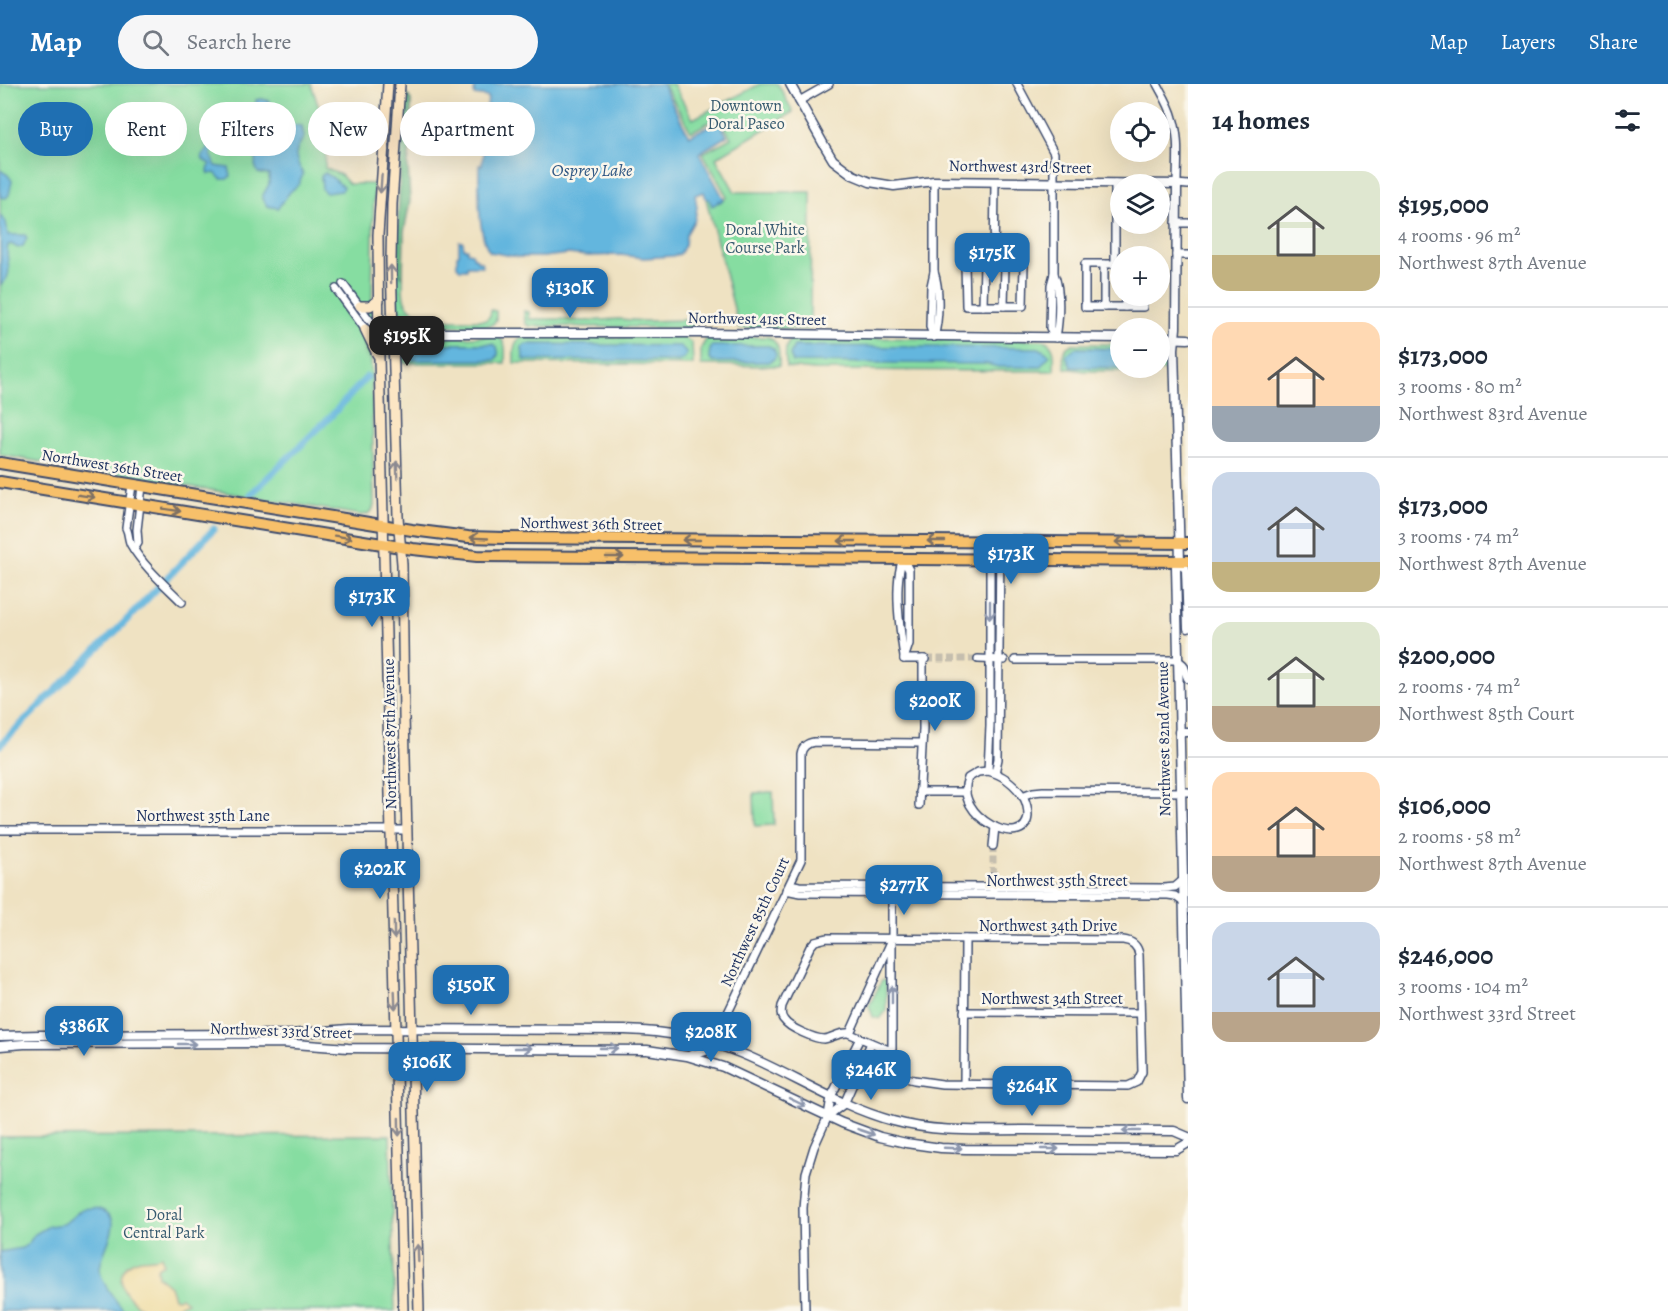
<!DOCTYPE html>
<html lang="en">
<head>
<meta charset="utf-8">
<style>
  body { margin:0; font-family:Alegreya,serif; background:#f6f6f7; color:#1f2937; height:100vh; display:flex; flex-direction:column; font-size:22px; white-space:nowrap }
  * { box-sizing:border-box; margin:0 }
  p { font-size:20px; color:#747a83 }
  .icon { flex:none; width:33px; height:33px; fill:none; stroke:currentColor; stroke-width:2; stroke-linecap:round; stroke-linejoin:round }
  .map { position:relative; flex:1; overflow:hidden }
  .details { display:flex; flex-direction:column; background:#fff; width:480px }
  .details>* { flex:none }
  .top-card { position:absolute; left:18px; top:18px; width:570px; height:54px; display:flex; gap:12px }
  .fabs { position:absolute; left:1110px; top:18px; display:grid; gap:12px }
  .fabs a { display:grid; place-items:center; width:60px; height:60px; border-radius:50%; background:#fff; box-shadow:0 6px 24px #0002; font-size:30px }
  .price { position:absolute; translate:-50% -51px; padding:0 14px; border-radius:12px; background:#1f6fb2; color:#fff; font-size:20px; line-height:39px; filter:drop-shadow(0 2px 3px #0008) }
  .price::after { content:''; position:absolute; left:50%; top:36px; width:18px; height:14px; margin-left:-9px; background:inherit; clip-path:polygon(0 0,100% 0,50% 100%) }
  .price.active { background:#222; color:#fff }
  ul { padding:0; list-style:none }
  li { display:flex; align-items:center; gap:18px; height:150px; padding:0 24px }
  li+li { border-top:2px solid #e0e1e3 }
  li span { display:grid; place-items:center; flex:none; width:168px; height:120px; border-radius:18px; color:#555 }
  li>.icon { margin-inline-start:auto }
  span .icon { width:72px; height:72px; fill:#fffc; stroke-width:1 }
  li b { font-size:26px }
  h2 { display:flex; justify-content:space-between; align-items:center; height:72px; padding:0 24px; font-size:26px }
  .chip { padding:0 21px; border-radius:27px; background:#fff; box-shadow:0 6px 24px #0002; font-size:21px; line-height:54px }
  .chip.active { background:#1f6fb2; color:#fff }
  header { display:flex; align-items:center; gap:36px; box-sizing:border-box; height:84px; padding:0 30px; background:#1f6fb2; color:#fff }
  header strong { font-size:28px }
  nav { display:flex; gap:33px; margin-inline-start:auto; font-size:21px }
  .search { width:420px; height:54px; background:#f6f6f7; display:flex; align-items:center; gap:15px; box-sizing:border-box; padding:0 21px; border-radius:33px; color:#747a83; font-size:22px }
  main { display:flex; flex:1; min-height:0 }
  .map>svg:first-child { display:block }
  .green { fill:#86dda1; stroke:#508680; stroke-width:1.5; fill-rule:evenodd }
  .forest { fill:#6cbc87; stroke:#447672; stroke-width:1.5 }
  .sand { fill:#eeda9e; stroke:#84847e; stroke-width:1.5 }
  .water { fill:#63b6de; stroke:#3f729e; stroke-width:1.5 }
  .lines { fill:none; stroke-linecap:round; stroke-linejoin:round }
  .canal { stroke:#63b6de; stroke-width:7 }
  .minor-tunnel { stroke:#c5beae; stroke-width:7; stroke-dasharray:7 3.5; stroke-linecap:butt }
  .minor-casing { stroke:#3b4a6d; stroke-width:10 }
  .tertiary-casing { stroke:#3b4a6d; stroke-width:11 }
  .secondary-casing { stroke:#3b4a6d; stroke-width:12 }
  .primary-casing { stroke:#3b4a6d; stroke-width:14 }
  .minor { stroke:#fff; stroke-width:7 }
  .tertiary { stroke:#fff; stroke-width:8 }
  .secondary { stroke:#fce6c4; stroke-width:9 }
  .primary { stroke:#f7c06b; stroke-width:10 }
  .oneway { stroke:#8c8a91 }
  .oneway2 { stroke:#7e7064 }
  .oneway3 { stroke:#8d97ae }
  .labels { text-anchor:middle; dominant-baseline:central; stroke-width:5; stroke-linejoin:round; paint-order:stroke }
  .park-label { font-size:16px; fill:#365a6f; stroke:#fbf7ec }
  .street-label { font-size:16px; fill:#1b2f5e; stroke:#fbf7ec }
  .water-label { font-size:18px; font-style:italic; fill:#315884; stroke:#fbf7ec }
</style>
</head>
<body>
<header>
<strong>Map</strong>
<div class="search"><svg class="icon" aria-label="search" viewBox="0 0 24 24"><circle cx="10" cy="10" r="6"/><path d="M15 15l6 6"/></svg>Search here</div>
<nav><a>Map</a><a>Layers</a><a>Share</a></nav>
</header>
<main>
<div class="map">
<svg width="1188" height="1227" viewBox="0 0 1188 1227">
  <rect width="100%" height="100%" fill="#fbf7ec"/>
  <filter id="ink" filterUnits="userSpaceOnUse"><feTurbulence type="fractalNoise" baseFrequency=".0167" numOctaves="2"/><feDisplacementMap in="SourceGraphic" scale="12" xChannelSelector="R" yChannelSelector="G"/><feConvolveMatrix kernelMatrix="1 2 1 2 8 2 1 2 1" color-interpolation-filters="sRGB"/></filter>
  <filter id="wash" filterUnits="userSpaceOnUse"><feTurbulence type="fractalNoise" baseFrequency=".008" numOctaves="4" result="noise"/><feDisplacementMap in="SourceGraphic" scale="24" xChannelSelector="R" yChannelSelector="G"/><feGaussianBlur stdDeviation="1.35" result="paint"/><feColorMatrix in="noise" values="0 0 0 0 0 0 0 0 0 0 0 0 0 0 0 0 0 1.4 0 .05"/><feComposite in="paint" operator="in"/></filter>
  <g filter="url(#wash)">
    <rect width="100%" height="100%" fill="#efe2c2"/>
    <g class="green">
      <path d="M0 0H311L327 48 325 84 341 91 349 100H374L372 214 374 236 373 244 367 254 371 264 374 421C373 428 368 431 361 431L0 371Z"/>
      <path d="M664 0H673L693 35 760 0H778L793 28 716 74 735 108H811L810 245 739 244 706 115 709 114 712 121 718 116 720 118 727 113 703 69 731 54 719 33 691 48Z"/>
      <path d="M396 187 403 193C403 200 402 210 405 217 416 241 463 235 486 236L490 232 491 226 496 227V236L493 240 487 242 403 241 398 239V236Z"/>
      <path d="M524 227 529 228V235H558L583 237 619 235 645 237 687 236 688 233H692L693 241 689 244 529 242 525 239Z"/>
      <path d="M497 252C508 258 505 268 505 279H399V260L404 255ZM406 260H493L497 273 494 276H413L402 263Z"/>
      <path d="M524 253H683L692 259 693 281 514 279C514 268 512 256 524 253Z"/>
      <path d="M713 253H768C781 259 779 270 779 282L701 281V264L707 254Z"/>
      <path d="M797 253 1043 256C1057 260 1054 275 1054 287L814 286 786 283C786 271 782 257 797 253Z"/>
      <path d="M1073 260H1120V265L1075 264 1072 283 1150 284H1160L1164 269 1160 266V260L1166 264 1167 267 1168 287H1084L1065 284C1063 273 1060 265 1073 260Z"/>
      <path d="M773 708 774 741 755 742 754 709Z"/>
      <path d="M882 896 886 897V927L880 935 873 933 869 922Z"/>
      <path d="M390 1051 395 1227H0V1053Z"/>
    </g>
    <path class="forest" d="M403 8 407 10 411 16V56L408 81 410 117 404 148 403 193 396 187Z"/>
    <path class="sand" d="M161 1172 164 1180 157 1184 158 1192 170 1202 174 1214 178 1215 181 1213 187 1218 177 1222 173 1227H145C140 1223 134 1219 130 1214 117 1201 118 1182 137 1176 145 1173 152 1176 161 1172Z"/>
    <g class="water">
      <path d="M475 0H662L689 52 719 37 727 52 699 69 724 115 720 118 718 116 719 118 712 122 709 115H706L704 108 695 111 697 123 695 135 686 151 685 161 680 170 672 172 644 174 621 171 588 172 568 170 544 173H518L490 168C477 152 479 103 479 81H482L488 13 474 11Z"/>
      <path d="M262 15 269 17 272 25C262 36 250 43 236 34V30L240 29 245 31 256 25V16Z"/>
      <path d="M289 40 302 42 304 53C293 69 294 73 303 90L299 100 290 108 278 124 267 122 262 113 269 100V91L258 89 255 81 263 51 277 43Z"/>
      <path d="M207 55 213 59 211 71 216 82 229 84 231 92 227 95H221L215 89 209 90 208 87 210 80 203 76 202 72 208 65V62L205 59Z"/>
      <path d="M0 86 8 91 12 97 9 111 6 114 0 113Z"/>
      <path d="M325 89 333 94 343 103 341 107 326 109 322 105 321 92Z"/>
      <path d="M0 131 6 138 8 151H25L27 154 23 162 18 164 11 160 8 161C4 177 16 188 1 201Z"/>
      <path d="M459 157 463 158 464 165H467V168L472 169 474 174 477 175V177L481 178 483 182H467V185H460L457 182V171L459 170Z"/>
      <path d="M406 260H493L497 263C499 269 499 272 494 276H413L403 273 402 263Z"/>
      <path d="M526 260 680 262 687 270 683 275 679 277 525 276 523 274 522 263Z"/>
      <path d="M712 262H769L774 265 776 271 774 275 769 278H712C708 273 709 267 712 262Z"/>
      <path d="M794 262 1039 264 1050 271 1040 283H998L987 280 793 278 790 271Z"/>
      <path d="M1075 264 1120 265V284H1153H1150L1071 283 1066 271Z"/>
      <path d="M93 1124C134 1130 99 1165 100 1186 101 1199 116 1217 124 1227H0V1168L22 1164 28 1160 35 1150 49 1142 64 1140 82 1125Z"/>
    </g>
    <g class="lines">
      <g class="canal">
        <path d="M251 410 331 332 367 293"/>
        <path d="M0 661 119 544 214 445"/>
      </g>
    </g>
  </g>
  <g filter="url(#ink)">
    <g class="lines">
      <g class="minor-tunnel">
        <path d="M927 575H978"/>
        <path d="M993 762V793"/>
      </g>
      <g class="minor-casing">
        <g id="minor">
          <path d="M1017 0 1054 69V190L1051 201 1050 244 1056 254"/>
          <path d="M1157 0C1163 11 1170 22 1173 34 1180 55 1177 78 1177 100L1188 101"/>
          <path d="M799 17 829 0"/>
          <path d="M1176 139H1188"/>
          <path d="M1176 171H1188"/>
          <path d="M994 180 965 179 966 222H1023L1024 180H994L995 98"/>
          <path d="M1115 180V99"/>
          <path d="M1120 180H1085V223H1143V212"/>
          <path d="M934 188 931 202 930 243 934 253"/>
          <path d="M1054 190C1061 205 1059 237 1056 253"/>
          <path d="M343 200 371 238 392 249"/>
          <path d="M336 205 365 245 379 251 392 249"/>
          <path d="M983 222 984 179"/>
          <path d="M1004 222 1005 180"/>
          <path d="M1104 223V180"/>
          <path d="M1125 223V212"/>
          <path d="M934 253C939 236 940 205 934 188V97"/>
          <path d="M132 401 126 444C129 449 128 456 131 461 144 483 164 500 182 518"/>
          <path d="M134 465 138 459 137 446 142 402"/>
          <path d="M903 475 909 486V560L904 575"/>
          <path d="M903 475C893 500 900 546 904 573"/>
          <path d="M904 575H925"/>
          <path d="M978 575 1004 576"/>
          <path d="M1015 576H1177"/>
          <path d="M988 687 990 642V458"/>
          <path d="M988 687C1004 691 1015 700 1024 714 1027 720 1028 726 1028 732 1025 768 952 732 968 694L978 688Z"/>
          <path d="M995 689 998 675 1000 458"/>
          <path d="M919 708H966"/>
          <path d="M1022 712 1033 708 1043 707 1188 708"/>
          <path d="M919 721 923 645V575"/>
          <path d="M0 746H407"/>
          <path d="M993 762 995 743"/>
          <path d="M790 800 799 802 1164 804 1175 803 1182 797"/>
          <path d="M786 806 800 809 1168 811 1175 812 1183 818"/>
          <path d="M993 808V793"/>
          <path d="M964 928 1140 929"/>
          <path d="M850 949 890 860"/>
          <path d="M713 960 801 776V670C802 663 807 659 814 658L921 659"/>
          <path d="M891 967 848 949C839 948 833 954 824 955 815 955 789 944 784 936 780 932 781 927 782 922L810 863 815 857 827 854 1123 856C1132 857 1138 862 1139 871L1142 988 1137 998 1128 1002 942 1000 914 996 902 993 896 988 892 979V803"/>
          <path d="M964 1001 965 855"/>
          <path d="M828 1032 844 1020 871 959"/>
          <path d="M805 1227 803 1124 806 1089 814 1063 828 1032 831 1013 860 954"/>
        </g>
      </g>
      <g class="tertiary-casing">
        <g id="tertiary">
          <path d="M790 0 824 61 833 76 853 91 870 98 894 102 934 97 1177 100 1176 244 1174 265 1180 477 1186 486 1188 544"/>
          <path d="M392 249H697L1120 254"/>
          <path d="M1160 254 1188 255"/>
          <path d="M1180 477 1176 483 1188 1015"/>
          <path d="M1177 576 1183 581 1188 594"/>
          <path d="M1179 648H1188"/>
          <path d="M0 952 40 951 291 950 348 945 625 946C665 947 703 954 740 969 792 990 838 1022 893 1037 936 1049 981 1046 1024 1046 1074 1046 1124 1047 1174 1047L1188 1053"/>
          <path d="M0 962 24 960 281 959 348 964 647 966 687 972 723 983 842 1039 880 1053 906 1059 941 1064 965 1065 1176 1066 1188 1059"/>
          <path d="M691 971C699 968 709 969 713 960"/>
        </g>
      </g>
      <g class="secondary-casing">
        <g id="secondary">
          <path d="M388 0 378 151 379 274 403 1227"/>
          <path d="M400 0 392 120 391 177 398 433 402 480 404 632 419 1227"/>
          <path d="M360 222H370L379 216"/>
          <path d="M365 245 377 270"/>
        </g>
      </g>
      <g class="primary-casing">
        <g id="primary">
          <path d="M0 379 412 446 468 453 504 454 1188 459"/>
          <path d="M0 398 413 465 477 472 1188 477"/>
        </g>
      </g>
      <use href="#minor" class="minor"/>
      <use href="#tertiary" class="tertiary"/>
      <use href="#secondary" class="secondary"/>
      <use href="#primary" class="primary"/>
    </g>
    <defs><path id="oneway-shaft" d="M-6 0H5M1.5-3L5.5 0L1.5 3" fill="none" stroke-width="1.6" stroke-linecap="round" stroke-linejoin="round" transform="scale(1.5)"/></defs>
    <g class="oneway">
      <use href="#oneway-shaft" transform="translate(381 100) rotate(94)"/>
      <use href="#oneway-shaft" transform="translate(391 190) rotate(-91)"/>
      <use href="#oneway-shaft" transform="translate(397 386) rotate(-92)"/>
      <use href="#oneway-shaft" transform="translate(394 846) rotate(89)"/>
      <use href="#oneway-shaft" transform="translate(395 916) rotate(88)"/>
      <use href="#oneway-shaft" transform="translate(399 1043) rotate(89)"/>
      <use href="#oneway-shaft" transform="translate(418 1169) rotate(-92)"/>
    </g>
    <g class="oneway2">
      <use href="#oneway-shaft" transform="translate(86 412) rotate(9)"/>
      <use href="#oneway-shaft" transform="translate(172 426) rotate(9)"/>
      <use href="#oneway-shaft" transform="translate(343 453) rotate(9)"/>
      <use href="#oneway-shaft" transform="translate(479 454) rotate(-177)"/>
      <use href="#oneway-shaft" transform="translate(691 456) rotate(-180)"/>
      <use href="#oneway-shaft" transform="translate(847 457) rotate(-180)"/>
      <use href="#oneway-shaft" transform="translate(936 457) rotate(-180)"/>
      <use href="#oneway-shaft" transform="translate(1124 458) rotate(-180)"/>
      <use href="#oneway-shaft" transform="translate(615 473)"/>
    </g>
    <g class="oneway3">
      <use href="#oneway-shaft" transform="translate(990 526) rotate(90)"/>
      <use href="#oneway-shaft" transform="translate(892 911) rotate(-90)"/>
      <use href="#oneway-shaft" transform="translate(187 960)"/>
      <use href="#oneway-shaft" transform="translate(523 964)"/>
      <use href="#oneway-shaft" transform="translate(609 964)"/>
      <use href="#oneway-shaft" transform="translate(797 1018) rotate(26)"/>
      <use href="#oneway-shaft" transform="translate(1131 1047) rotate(-180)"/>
      <use href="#oneway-shaft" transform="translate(866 1048) rotate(19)"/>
      <use href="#oneway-shaft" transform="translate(953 1064) rotate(2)"/>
      <use href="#oneway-shaft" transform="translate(1050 1065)"/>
    </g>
  </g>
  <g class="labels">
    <g class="park-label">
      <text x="746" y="22">Downtown<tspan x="746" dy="18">Doral Paseo</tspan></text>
      <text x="765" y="146">Doral White<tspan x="765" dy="18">Course Park</tspan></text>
      <text x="164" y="1131">Doral<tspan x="164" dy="18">Central Park</tspan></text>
    </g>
    <g class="street-label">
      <text transform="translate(1020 83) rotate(1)">Northwest 43rd Street</text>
      <text transform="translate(757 235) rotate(1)">Northwest 41st Street</text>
      <text transform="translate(112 382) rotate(9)">Northwest 36th Street</text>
      <text transform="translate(591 440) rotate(1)">Northwest 36th Street</text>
      <text transform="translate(390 650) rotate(-91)">Northwest 87th Avenue</text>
      <text transform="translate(1164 655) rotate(-91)">Northwest 82nd Avenue</text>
      <text x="203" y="732">Northwest 35th Lane</text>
      <text x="1057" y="797">Northwest 35th Street</text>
      <text transform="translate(755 838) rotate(-65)">Northwest 85th Court</text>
      <text x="1048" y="842">Northwest 34th Drive</text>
      <text x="1052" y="915">Northwest 34th Street</text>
      <text transform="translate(281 947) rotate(2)">Northwest 33rd Street</text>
    </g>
    <g class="water-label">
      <text x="592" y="86">Osprey Lake</text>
    </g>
  </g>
</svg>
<div class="fabs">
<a><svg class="icon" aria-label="locate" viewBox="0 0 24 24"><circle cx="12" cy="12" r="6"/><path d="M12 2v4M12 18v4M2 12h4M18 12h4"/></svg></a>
<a><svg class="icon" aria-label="layers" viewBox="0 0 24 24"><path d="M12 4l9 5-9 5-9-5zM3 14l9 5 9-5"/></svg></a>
<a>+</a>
<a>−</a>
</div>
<b class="price" style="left:992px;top:200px">$175K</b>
<b class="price" style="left:570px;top:235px">$130K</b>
<b class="price active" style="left:407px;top:283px">$195K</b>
<b class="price" style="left:1011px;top:501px">$173K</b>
<b class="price" style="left:372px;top:544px">$173K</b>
<b class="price" style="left:935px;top:648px">$200K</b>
<b class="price" style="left:380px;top:816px">$202K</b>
<b class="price" style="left:904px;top:832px">$277K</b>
<b class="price" style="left:471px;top:932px">$150K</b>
<b class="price" style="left:84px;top:973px">$386K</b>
<b class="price" style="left:711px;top:979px">$208K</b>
<b class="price" style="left:427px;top:1009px">$106K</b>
<b class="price" style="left:871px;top:1017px">$246K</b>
<b class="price" style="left:1032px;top:1033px">$264K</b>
<div class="top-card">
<a class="chip active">Buy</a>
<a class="chip">Rent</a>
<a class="chip">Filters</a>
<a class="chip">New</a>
<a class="chip">Apartment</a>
</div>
</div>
<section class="details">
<h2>14 homes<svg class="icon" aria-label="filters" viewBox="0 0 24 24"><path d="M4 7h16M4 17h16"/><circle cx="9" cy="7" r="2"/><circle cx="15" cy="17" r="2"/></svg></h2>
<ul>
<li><span style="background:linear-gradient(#dfe7d0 70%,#c2b280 0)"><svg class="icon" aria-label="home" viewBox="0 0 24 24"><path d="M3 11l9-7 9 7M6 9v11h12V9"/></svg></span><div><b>$195,000</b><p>4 rooms · 96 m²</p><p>Northwest 87th Avenue</p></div></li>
<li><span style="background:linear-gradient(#ffd9b3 70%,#9aa5b1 0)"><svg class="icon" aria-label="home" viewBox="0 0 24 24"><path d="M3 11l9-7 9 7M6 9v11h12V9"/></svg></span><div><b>$173,000</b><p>3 rooms · 80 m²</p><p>Northwest 83rd Avenue</p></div></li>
<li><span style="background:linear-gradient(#c9d6e8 75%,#c2b280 0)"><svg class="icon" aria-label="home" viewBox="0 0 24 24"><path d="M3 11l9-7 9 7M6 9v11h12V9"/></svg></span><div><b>$173,000</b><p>3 rooms · 74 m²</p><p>Northwest 87th Avenue</p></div></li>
<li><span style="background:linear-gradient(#dfe7d0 70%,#b9a48a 0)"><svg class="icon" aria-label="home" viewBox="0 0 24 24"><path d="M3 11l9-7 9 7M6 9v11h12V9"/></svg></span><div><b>$200,000</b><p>2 rooms · 74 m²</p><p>Northwest 85th Court</p></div></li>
<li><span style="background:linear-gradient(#ffd9b3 70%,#b9a48a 0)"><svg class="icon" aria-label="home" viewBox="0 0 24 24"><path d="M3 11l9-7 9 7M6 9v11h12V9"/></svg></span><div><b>$106,000</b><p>2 rooms · 58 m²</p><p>Northwest 87th Avenue</p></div></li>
<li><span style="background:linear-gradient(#c9d6e8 75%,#b9a48a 0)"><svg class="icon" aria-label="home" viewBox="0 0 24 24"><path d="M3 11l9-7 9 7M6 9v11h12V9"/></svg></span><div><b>$246,000</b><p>3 rooms · 104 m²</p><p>Northwest 33rd Street</p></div></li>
</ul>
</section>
</main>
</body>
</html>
